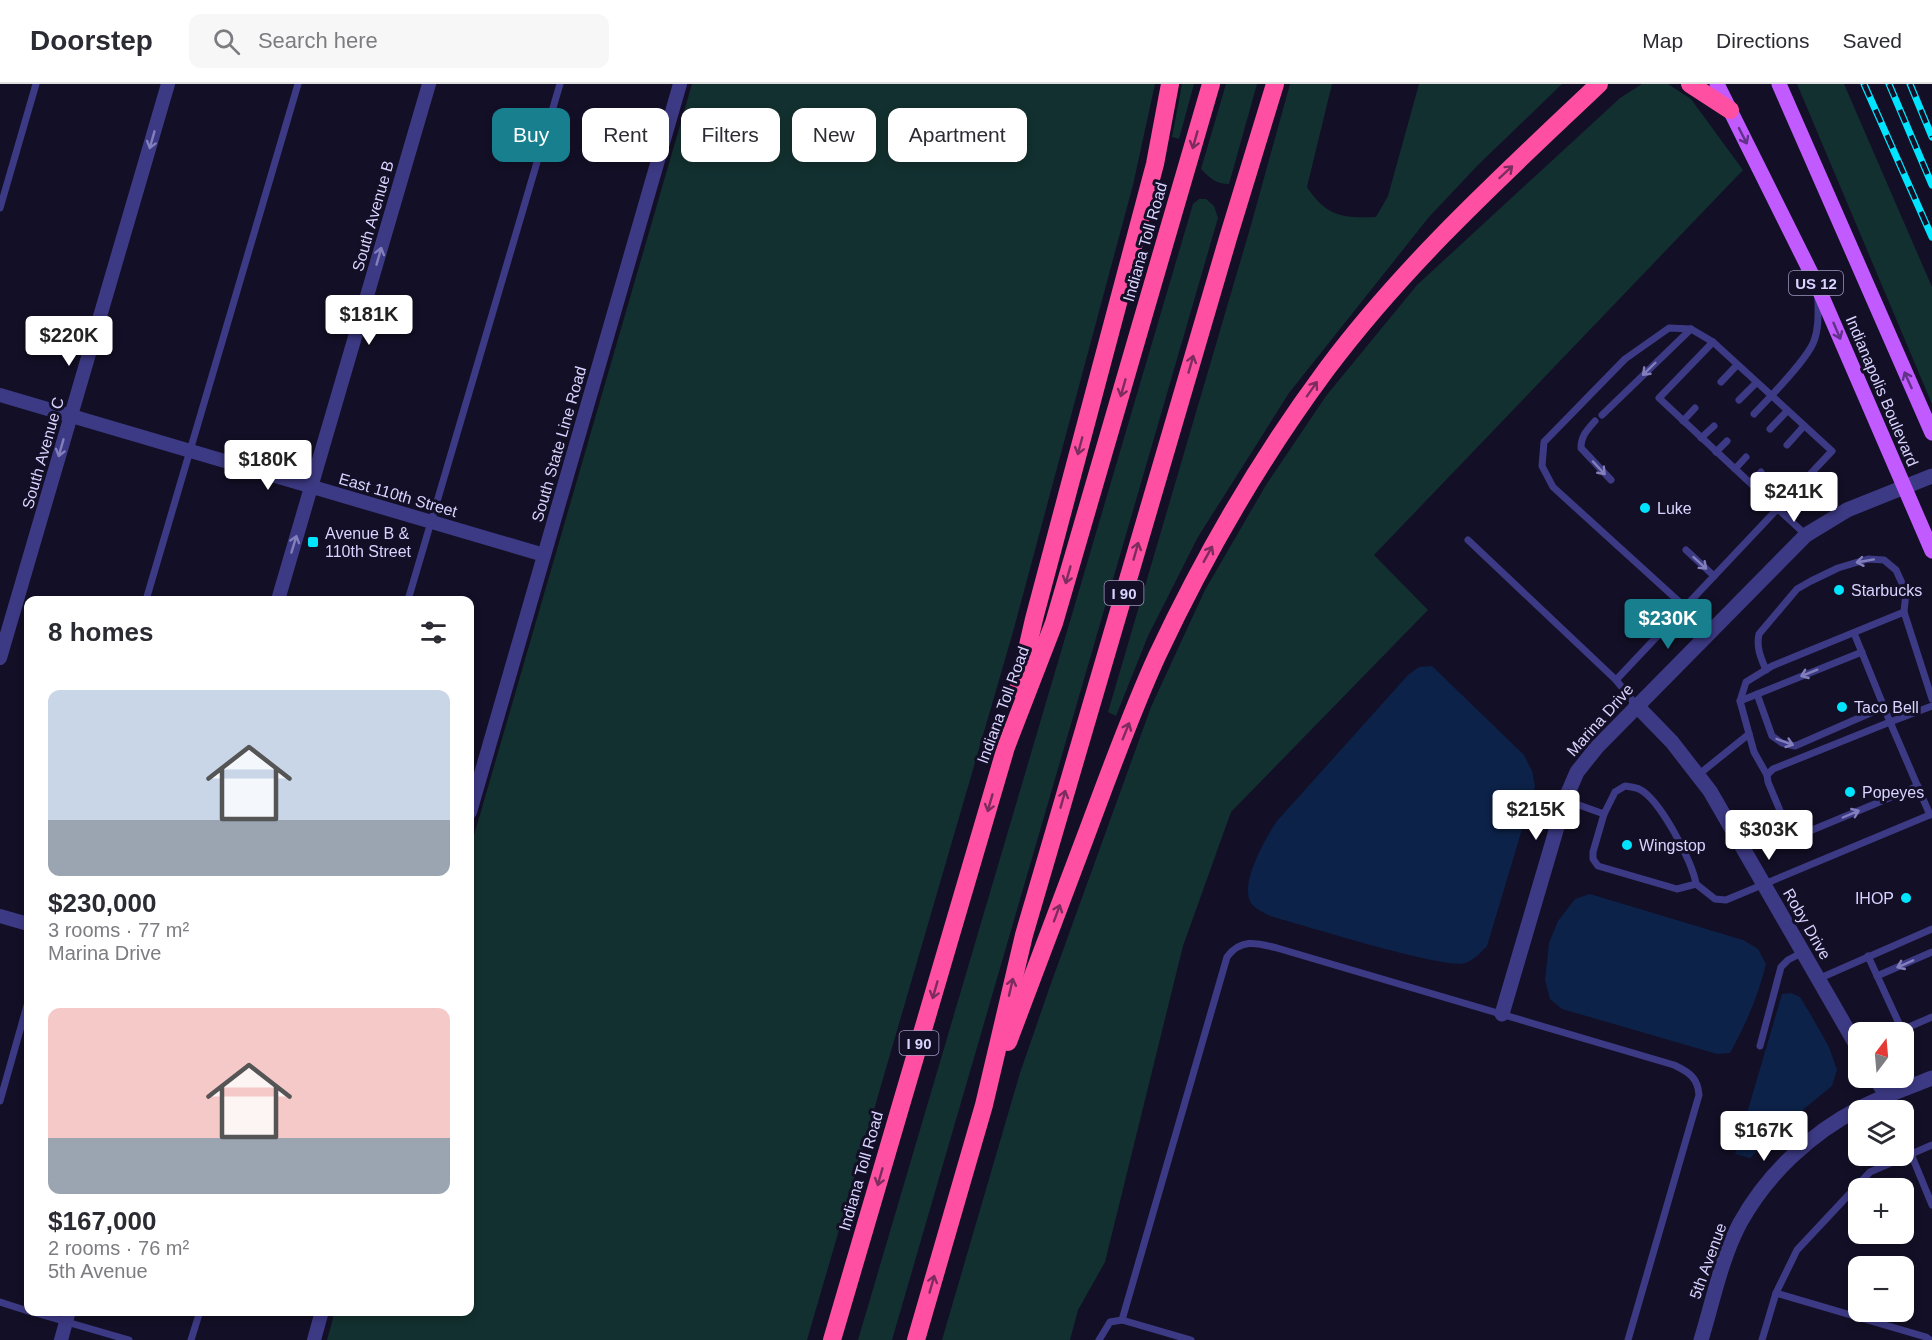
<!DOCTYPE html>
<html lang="en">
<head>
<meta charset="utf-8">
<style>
  body { margin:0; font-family:Helvetica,sans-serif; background:#f7f7f7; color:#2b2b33; height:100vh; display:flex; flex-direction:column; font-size:22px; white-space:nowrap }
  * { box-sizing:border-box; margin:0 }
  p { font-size:20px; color:#7c7c81 }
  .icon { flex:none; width:33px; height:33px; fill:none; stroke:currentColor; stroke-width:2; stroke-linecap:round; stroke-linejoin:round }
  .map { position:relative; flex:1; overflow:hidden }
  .sheet { position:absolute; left:24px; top:512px; width:450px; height:720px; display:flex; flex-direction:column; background:#fff; border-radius:12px; box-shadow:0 3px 9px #0003 }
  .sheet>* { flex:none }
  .banner { position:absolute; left:492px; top:24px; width:570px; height:54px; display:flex; gap:12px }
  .needle { width:39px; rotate:16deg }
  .controls { position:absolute; left:1848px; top:938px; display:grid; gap:12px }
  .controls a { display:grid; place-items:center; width:66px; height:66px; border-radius:12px; background:#fff; box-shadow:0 3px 9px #0003; font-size:30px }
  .price { position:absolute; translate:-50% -51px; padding:0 14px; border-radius:6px; background:#fff; color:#222; font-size:20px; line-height:39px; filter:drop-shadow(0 2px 3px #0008) }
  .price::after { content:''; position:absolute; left:50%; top:36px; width:18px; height:14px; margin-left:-9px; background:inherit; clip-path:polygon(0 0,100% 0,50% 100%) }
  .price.active { background:#187f8f; color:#fff }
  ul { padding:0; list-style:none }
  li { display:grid; align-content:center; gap:12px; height:318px; padding:0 24px }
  li span { display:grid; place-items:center; height:186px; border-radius:12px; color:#555 }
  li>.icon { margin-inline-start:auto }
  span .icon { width:108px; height:108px; fill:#fffc; stroke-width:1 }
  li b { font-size:26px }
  h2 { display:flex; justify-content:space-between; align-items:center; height:72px; padding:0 24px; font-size:26px }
  .tag { padding:0 21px; border-radius:12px; background:#fff; box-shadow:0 3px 9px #0003; font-size:21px; line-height:54px }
  .tag.active { background:#187f8f; color:#fff }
  header { display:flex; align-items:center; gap:36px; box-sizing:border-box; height:84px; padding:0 30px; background:#fff; border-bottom:2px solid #e1e1e2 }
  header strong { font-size:28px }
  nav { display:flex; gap:33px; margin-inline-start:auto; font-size:21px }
  .search { width:420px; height:54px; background:#f7f7f7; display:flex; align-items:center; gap:15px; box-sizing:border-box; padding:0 21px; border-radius:12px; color:#7c7c81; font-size:22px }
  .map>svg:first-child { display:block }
  .green { fill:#12302f }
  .water { fill:#0c2248 }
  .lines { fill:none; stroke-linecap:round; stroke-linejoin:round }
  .service { stroke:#3d3a85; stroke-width:7 }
  .minor { stroke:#3d3a85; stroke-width:14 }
  .tertiary { stroke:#3d3a85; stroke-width:15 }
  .primary { stroke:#c25bff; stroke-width:15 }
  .motorway { stroke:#ff4fa3; stroke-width:18 }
  .rail-casing { stroke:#00e5ff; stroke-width:7 }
  .rail { stroke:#130f26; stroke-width:4.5; stroke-dasharray:14; stroke-linecap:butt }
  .oneway { stroke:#623188 }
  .oneway2 { stroke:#837fbc }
  .oneway3 { stroke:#7d2c5e }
  .poi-dot { fill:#00e5ff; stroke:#130f26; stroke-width:2 }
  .labels { text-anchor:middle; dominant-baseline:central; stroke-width:6; stroke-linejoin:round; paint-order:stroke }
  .shield { fill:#130f26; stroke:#9e99be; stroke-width:1.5 }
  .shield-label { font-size:15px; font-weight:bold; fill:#d9d4ff }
  .street-label { font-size:16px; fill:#d9d4ff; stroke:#130f26 }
  .poi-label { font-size:16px; fill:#d9d4ff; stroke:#130f26; text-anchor:start }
</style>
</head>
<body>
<header>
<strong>Doorstep</strong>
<div class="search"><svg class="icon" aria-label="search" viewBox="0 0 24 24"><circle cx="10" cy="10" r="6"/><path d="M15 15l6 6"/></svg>Search here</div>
<nav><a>Map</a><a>Directions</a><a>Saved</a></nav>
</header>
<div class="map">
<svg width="1932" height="1256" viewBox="0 0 1932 1256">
  <rect width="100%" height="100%" fill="#130f26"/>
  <g class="green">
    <path d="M692 0H1155L1133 101 1013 548 807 1256H327L335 1227H470V765Z"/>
    <path d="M1182 0H1194L1179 55 1172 53Z"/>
    <path d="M1226 0H1257L1229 100C1216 100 1210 94 1201 85Z"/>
    <path d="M1290 0H1332L1307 103C1327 133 1342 134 1376 133L1388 112 1419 0H1562L1478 81 1429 133 1289 309 1198 453 1148 552 1116 632 1108 628 1251 141Z"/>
    <path d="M1642 0H1668L1691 15 1743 86 1374 471 1428 526 1231 728 1183 862 1105 1178 1078 1226 1070 1256H942L1020 989 1049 905 1151 623 1205 506 1266 401 1326 312 1417 201 1620 14Z"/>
    <path d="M1797 0H1844L1932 203V320Z"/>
    <path d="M1199 115H1206L1214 122 1218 134 892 1256H858L1193 120Z"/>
  </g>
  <g class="water">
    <path d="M1432 582 1524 671 1532 687 1535 702 1487 862C1481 868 1474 876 1465 879 1446 886 1299 840 1270 832 1263 828 1255 825 1251 819 1239 800 1266 753 1277 737L1408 591 1419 583Z"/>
    <path d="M1590 810 1743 856 1758 865 1766 880C1758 912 1746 940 1730 969L1717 970 1562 925 1550 915 1545 896 1549 859 1558 837 1575 815Z"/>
    <path d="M1791 909 1800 913 1811 931 1829 963 1837 986 1832 1002 1794 1033 1750 1074 1735 1070 1782 910Z"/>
  </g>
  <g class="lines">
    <g class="service">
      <path d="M0 124 36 0"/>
      <path d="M1713 258 1659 314 1806 451"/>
      <path d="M1721 298 1737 281"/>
      <path d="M1739 316 1756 299"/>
      <path d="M1754 330C1769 314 1807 276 1814 257 1819 244 1818 229 1818 215"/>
      <path d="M1602 331 1691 245"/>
      <path d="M1595 337C1587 346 1581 352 1581 364L1611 396"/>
      <path d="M1683 337 1695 324"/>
      <path d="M1770 345 1787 327"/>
      <path d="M1701 354 1714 342"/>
      <path d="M1787 361 1804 342"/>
      <path d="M1716 368 1727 357"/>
      <path d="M1735 385 1746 373"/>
      <path d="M1751 399 1761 388"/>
      <path d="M1468 456 1616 596 1636 621"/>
      <path d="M1686 466 1714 492"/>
      <path d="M146 516 298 0"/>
      <path d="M408 516 560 0"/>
      <path d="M1854 549 1890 638 1932 622"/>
      <path d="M1766 586C1761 574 1756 564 1759 550L1797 505 1811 497 1838 484 1868 475 1884 476 1896 486 1906 508 1904 528 1932 615"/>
      <path d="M1616 596C1688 520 1760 444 1832 367L1713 258 1691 245 1669 244 1625 275 1544 358 1542 382 1553 403 1685 523"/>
      <path d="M1757 610 1772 652 1782 659 1795 662 1884 623"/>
      <path d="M1740 617 1862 568"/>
      <path d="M1698 691 1749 650"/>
      <path d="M1767 691 1754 668 1740 617 1746 598 1772 582 1904 528"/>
      <path d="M1625 702C1630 703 1635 703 1639 705 1659 714 1693 778 1696 800L1677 805 1598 782 1593 775V768L1604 730 1615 708Z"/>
      <path d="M1918 702 1805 749 1794 747 1786 741 1768 698 1767 691 1773 685 1890 638 1930 731"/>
      <path d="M1565 716 1604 730"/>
      <path d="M1696 800 1715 815 1726 816 1932 730"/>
      <path d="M1868 872 1902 946 1932 933"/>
      <path d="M1877 892 1932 868"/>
      <path d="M1818 895 1932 845"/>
      <path d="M1760 962 1781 883 1788 876 1803 868"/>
      <path d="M1887 1013 1892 1026"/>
      <path d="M0 1017 28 918"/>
      <path d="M1904 1053 1932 1121"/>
      <path d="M1776 1209 1797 1166 1870 1088 1932 1061"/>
      <path d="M0 1218 28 1227"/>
      <path d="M29 1227 129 1256"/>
      <path d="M1122 1236 1227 873C1241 854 1257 859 1277 864L1674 981C1689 988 1698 994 1699 1011L1628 1256"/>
      <path d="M191 1256 200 1227"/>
      <path d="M1099 1256 1110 1238 1122 1236 1191 1256"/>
      <path d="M1762 1256 1776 1209 1926 1253 1930 1256"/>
    </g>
    <g class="minor">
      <path d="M0 311 544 471"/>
      <path d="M278 516 429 0"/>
      <path d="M0 574 168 0"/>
      <path d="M470 728 680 0"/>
      <path d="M0 832 28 840"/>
      <path d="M61 1256 69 1227"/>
      <path d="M314 1256 322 1227"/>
    </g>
    <g class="tertiary">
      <path d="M1636 621 1672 658 1710 707 1858 964"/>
      <path d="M1502 930 1565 716 1577 688 1597 663 1806 451 1847 426 1932 392"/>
      <path d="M1875 993 1887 1013"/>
      <path d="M1701 1256C1713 1217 1721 1175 1740 1139 1767 1090 1811 1049 1860 1024 1883 1012 1908 1004 1932 994"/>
    </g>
    <g class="primary">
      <path d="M1717 0 1817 201 1932 467"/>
      <path d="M1779 0 1932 349"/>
    </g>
    <g class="motorway">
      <path d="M1690 0 1730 26"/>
      <path d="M1018 605 1034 535 1155 80 1170 0"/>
      <path d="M1008 958C1034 890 1060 822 1085 754 1108 693 1130 631 1157 572 1204 472 1260 375 1326 286 1405 180 1503 91 1599 0"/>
      <path d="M832 1256 1006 663 1054 539 1211 0"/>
      <path d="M916 1256 984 1021 1024 851 1228 154 1275 0"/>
    </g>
    <g class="rail-casing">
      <g id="rail">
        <path d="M1864 0 1932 153"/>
        <path d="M1889 0 1932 101"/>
        <path d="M1910 0 1932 53"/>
      </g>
    </g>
    <use href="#rail" class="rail"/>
  </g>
  <defs><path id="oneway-shaft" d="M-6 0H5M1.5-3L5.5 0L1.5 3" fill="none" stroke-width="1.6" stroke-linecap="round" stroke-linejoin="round" transform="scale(1.5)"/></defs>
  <g class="oneway">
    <use href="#oneway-shaft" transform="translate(1743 52) rotate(63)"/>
    <use href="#oneway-shaft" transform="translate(1837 247) rotate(67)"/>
    <use href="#oneway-shaft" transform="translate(1908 296) rotate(-114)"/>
  </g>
  <g class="oneway2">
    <use href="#oneway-shaft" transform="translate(152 56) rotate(106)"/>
    <use href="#oneway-shaft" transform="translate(379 172) rotate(-74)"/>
    <use href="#oneway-shaft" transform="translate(1649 285) rotate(136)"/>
    <use href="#oneway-shaft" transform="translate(61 364) rotate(106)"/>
    <use href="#oneway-shaft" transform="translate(1599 384) rotate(47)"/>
    <use href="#oneway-shaft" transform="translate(294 460) rotate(-73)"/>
    <use href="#oneway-shaft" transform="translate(1865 477) rotate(170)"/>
    <use href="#oneway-shaft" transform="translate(1700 479) rotate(42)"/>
    <use href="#oneway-shaft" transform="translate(1809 589) rotate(158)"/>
    <use href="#oneway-shaft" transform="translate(1785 658) rotate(20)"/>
    <use href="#oneway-shaft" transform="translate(1851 730) rotate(-23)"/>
    <use href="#oneway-shaft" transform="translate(1905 880) rotate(156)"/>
  </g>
  <g class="oneway3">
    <use href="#oneway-shaft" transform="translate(1195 56) rotate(106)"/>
    <use href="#oneway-shaft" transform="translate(1506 88) rotate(-43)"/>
    <use href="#oneway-shaft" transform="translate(1191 280) rotate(-74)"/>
    <use href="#oneway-shaft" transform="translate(1123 304) rotate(106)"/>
    <use href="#oneway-shaft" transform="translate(1312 305) rotate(-55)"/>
    <use href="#oneway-shaft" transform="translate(1080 362) rotate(105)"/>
    <use href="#oneway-shaft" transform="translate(1136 467) rotate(-74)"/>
    <use href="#oneway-shaft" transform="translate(1208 470) rotate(-61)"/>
    <use href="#oneway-shaft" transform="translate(1068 491) rotate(106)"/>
    <use href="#oneway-shaft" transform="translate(1126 647) rotate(-68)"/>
    <use href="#oneway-shaft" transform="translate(1063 715) rotate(-74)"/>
    <use href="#oneway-shaft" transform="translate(990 719) rotate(106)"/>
    <use href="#oneway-shaft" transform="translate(1057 829) rotate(-70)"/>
    <use href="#oneway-shaft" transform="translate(1011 903) rotate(-77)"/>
    <use href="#oneway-shaft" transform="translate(935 906) rotate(106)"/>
    <use href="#oneway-shaft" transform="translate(880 1093) rotate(106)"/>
    <use href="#oneway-shaft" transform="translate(932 1200) rotate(-74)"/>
  </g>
  <g class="poi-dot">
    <circle cx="1645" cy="424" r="6"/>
    <rect x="307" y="452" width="12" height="12" rx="3"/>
    <circle cx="1839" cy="506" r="6"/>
    <circle cx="1842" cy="623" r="6"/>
    <circle cx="1850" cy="708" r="6"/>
    <circle cx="1627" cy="761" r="6"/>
    <circle cx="1906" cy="814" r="6"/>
  </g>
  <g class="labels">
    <g class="shield">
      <rect x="1789" y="187" width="54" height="24" rx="4.5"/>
      <rect x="1104.5" y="497" width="39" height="24" rx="4.5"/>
      <rect x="899.5" y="947" width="39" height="24" rx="4.5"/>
    </g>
    <g class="shield-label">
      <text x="1816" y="199">US 12</text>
      <text x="1124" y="509">I 90</text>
      <text x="919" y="959">I 90</text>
    </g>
    <g class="street-label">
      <text transform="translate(373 132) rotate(-74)">South Avenue B</text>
      <text transform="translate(1145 158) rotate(-74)">Indiana Toll Road</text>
      <text transform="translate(1882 307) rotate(67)">Indianapolis Boulevard</text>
      <text transform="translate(559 360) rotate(-74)">South State Line Road</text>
      <text transform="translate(43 369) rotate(-74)">South Avenue C</text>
      <text transform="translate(398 411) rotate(16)">East 110th Street</text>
      <text transform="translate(1003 621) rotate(-70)">Indiana Toll Road</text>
      <text transform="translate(1600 636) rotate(-48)">Marina Drive</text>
      <text transform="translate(1807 840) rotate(60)">Roby Drive</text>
      <text transform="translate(861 1087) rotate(-74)">Indiana Toll Road</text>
      <text transform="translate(1708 1177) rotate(-70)">5th Avenue</text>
    </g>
    <g class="poi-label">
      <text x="1657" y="424">Luke</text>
      <text x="325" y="449">Avenue B &amp;<tspan x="325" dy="18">110th Street</tspan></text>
      <text x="1851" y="506">Starbucks</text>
      <text x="1854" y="623">Taco Bell</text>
      <text x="1862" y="708">Popeyes</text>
      <text x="1639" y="761">Wingstop</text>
      <text x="1894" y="814" text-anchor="end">IHOP</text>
    </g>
  </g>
</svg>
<div class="controls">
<a><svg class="needle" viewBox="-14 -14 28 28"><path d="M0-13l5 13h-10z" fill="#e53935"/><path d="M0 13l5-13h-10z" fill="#7c7c81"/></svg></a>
<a><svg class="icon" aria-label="layers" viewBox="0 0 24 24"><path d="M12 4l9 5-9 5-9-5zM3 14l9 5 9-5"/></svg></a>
<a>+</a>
<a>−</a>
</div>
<b class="price" style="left:369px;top:262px">$181K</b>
<b class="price" style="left:69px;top:283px">$220K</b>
<b class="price" style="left:268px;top:407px">$180K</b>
<b class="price" style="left:1794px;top:439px">$241K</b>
<b class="price active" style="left:1668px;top:566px">$230K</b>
<b class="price" style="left:1536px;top:757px">$215K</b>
<b class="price" style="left:1769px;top:777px">$303K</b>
<b class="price" style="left:1764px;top:1078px">$167K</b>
<div class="banner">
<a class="tag active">Buy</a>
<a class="tag">Rent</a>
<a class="tag">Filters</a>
<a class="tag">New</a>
<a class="tag">Apartment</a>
</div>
<section class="sheet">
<h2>8 homes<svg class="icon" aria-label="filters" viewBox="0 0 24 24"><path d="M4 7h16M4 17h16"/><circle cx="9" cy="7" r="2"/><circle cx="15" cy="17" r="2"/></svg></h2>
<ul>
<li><span style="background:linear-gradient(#c9d6e8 70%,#9aa5b1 0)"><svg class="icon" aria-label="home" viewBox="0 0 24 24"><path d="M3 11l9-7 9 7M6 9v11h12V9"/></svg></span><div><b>$230,000</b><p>3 rooms · 77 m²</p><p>Marina Drive</p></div></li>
<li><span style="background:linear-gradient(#f6c9c9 70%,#9aa5b1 0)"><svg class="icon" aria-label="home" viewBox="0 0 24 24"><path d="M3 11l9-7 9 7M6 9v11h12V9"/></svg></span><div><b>$167,000</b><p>2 rooms · 76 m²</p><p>5th Avenue</p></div></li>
</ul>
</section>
</div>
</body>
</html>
